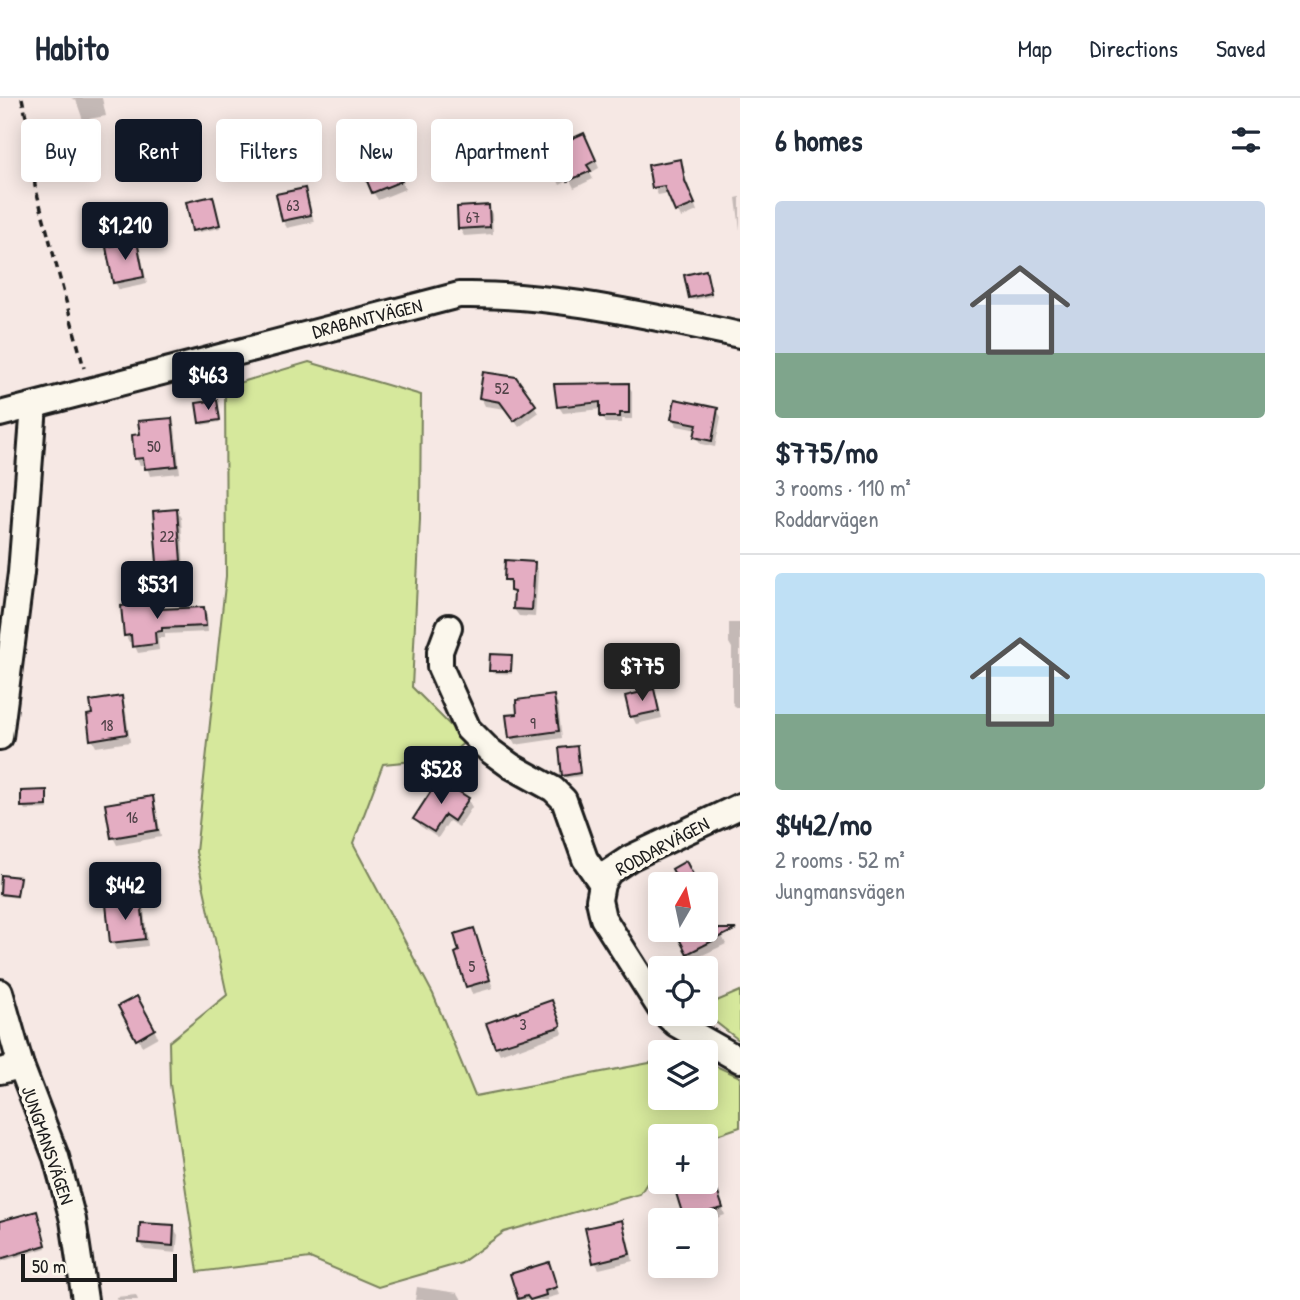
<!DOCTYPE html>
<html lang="en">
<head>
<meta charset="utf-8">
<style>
  body { margin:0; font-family:"Patrick Hand",sans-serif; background:#f2f2f3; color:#1f2937; height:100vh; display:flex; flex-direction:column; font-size:26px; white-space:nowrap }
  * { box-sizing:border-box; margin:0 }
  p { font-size:23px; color:#747a83 }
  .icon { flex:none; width:38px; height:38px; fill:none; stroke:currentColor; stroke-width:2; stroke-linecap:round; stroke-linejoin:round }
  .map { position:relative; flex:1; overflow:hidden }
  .drawer { display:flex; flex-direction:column; background:#fff; width:560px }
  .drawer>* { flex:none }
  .banner { position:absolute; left:21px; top:21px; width:612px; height:63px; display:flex; gap:14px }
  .needle { width:46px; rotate:9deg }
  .fabs { position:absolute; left:648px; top:774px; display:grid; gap:14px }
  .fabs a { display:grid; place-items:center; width:70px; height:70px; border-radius:7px; background:#fff; box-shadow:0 4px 18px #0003; font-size:35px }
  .scale { position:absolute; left:21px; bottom:18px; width:156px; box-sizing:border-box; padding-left:7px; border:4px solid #1c1c1c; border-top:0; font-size:19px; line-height:24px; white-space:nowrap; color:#1c1c1c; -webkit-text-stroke:5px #fbf7ec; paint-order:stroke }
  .price { position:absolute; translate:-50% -60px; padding:0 16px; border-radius:7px; background:#111827; color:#fff; font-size:23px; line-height:46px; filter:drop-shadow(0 2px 4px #0008) }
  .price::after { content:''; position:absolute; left:50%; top:42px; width:21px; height:16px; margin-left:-10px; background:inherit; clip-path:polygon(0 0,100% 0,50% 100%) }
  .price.current { background:#222; color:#fff }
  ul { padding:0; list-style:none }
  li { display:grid; align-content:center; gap:14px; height:371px; padding:0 35px }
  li+li { border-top:2px solid #e0e1e3 }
  li span { display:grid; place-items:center; height:217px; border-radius:7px; color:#555 }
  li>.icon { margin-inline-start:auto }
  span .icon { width:126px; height:126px; fill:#fffc; stroke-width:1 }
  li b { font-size:30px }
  h2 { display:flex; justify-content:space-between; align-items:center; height:84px; padding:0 35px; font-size:30px }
  .tag { padding:0 24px; border-radius:7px; background:#fff; box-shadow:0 4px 18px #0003; font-size:24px; line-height:63px }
  .tag.current { background:#111827; color:#fff }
  header { display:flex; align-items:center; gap:42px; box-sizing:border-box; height:98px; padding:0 35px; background:#fff; border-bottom:2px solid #e0e1e3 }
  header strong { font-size:33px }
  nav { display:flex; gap:38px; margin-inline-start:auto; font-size:24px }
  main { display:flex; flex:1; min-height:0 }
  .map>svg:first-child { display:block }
  .green { fill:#d6e89c; stroke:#79825c; stroke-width:2 }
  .shadow { fill:#0003 }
  .building { fill:#e4adc2; stroke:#1c1c1c; stroke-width:2 }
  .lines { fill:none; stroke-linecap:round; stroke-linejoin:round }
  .street-casing { stroke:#1c1c1c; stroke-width:30 }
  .path { stroke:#1c1c1c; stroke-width:3.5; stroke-dasharray:7 5; stroke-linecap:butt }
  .street { stroke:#fbf7ec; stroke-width:24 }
  .labels { text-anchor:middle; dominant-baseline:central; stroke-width:7; stroke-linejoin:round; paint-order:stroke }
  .number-label { font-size:16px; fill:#4e4046 }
  .street-label { font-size:19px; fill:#1c1c1c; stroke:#fbf7ec }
</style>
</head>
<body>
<header>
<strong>Habito</strong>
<nav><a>Map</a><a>Directions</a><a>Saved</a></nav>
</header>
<main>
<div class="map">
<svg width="740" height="1202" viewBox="0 0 740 1202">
  <rect width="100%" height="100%" fill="#f6e8e4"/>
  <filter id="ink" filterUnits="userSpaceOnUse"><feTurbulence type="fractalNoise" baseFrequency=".0143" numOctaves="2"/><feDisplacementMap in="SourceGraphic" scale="14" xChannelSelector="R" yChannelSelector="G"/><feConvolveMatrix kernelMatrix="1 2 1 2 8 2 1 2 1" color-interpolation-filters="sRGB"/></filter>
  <g filter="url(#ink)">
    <g class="green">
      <path d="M309 264 421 297 420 421 412 589 466 643 446 660 383 666 353 746 433 896 475 998 660 963V999H705V963L740 979V1029L705 1041V1038H660V1065L640 1096 504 1134 461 1165 378 1189 310 1160 198 1174 170 986 169 944 227 897 196 754 226 478 225 289Z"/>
      <path d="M740 893V943L704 915 705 908Z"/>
    </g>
    <g class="shadow">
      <path d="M71 0H102L106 18 83 22 76 2Z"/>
      <path d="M588 44 599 70 590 75 593 81 574 90 570 82 560 87 544 54Z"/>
      <path d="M680 63 697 113 681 120 669 95 658 97 654 89Z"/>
      <path d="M398 73 405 91 378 102 373 94Z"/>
      <path d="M304 92 308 99 314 124 287 130 283 123 278 98Z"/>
      <path d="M740 99V132L736 100Z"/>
      <path d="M213 100 220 130 195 135 194 132Z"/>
      <path d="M488 109 492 116 493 136 464 138 460 131Z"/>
      <path d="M136 145 140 152 147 186 119 192 115 184Z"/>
      <path d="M707 177 712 198 692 202 691 199Z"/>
      <path d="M628 287 632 293V321H622V325H606L602 318V311L563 315 559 309Z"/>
      <path d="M481 300 534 308 538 315 519 329 506 311 485 308Z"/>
      <path d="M216 304 220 324 202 327 200 324Z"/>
      <path d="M717 312 721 319 715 349 701 346 696 339 698 332 677 328 673 321Z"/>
      <path d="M171 321 175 329 180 375 150 378 146 367H140L136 360 142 338Z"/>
      <path d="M177 413 181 420 184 470 163 472 158 464Z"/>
      <path d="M534 466 538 473 535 519 519 518 514 511 515 500 512 489 505 481Z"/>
      <path d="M158 506 162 513 203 510 207 517 208 534 165 536V540H158L159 552 138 555 133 544H129L126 538Z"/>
      <path d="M729 525H740V610H736L732 604V550L729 545Z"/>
      <path d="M511 558 512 576 493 575 491 572Z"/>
      <path d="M653 593 657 600 662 620 636 626 632 618Z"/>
      <path d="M553 599 558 606 562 640 515 647 511 639 519 617Z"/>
      <path d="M121 600 125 607 130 644 96 649 92 641 94 617Z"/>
      <path d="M578 653 581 678 566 680 564 677Z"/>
      <path d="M46 694 48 711 25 712 23 708Z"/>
      <path d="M152 700 156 708 161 739 117 747 113 739Z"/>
      <path d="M468 702 472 709 459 729 449 723 438 740 420 728 415 721Z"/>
      <path d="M18 781 20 784 18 800 3 798 1 795Z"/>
      <path d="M140 804 144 811 148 848 116 852 112 844Z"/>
      <path d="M710 815 726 846 692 862 688 855 705 831V817Z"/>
      <path d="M473 832 493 890 472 896 457 856 462 854Z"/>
      <path d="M136 900 158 939 142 948 120 909Z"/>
      <path d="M555 912 563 935 520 951 519 949 500 956 496 948Z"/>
      <path d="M708 1069 725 1117 714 1121 717 1128 705 1132V1122L685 1120 697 1090 705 1083V1070Z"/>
      <path d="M38 1118 46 1150 0 1164V1125Z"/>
      <path d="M621 1124 625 1131 633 1163 599 1171 595 1164Z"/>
      <path d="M173 1129 178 1137 176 1155 145 1152 141 1145Z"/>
      <path d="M548 1166 559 1197 548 1200V1202H520L519 1200Z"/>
      <path d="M417 1189 458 1195 462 1202H415Z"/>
      <path d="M136 1197 138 1202H117L116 1199Z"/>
    </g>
    <g class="building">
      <path d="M584 35 596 62 587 67 591 73 568 83 565 75 554 80 542 54Z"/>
      <path d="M681 61 685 83 695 106 675 114 664 88 652 90 648 67Z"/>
      <path d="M395 64 402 83 372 95 364 76Z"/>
      <path d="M305 90 311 117 282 123 276 96Z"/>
      <path d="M213 98 220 127 192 133 186 104Z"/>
      <path d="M489 107 490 129 458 131 457 109Z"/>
      <path d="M137 143 144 179 113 185 106 149Z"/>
      <path d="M706 172 711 195 689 200 684 177Z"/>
      <path d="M483 274 516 279 536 307 514 323 500 304 479 300Z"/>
      <path d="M629 285V315H620V319H600V304L557 309 554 286Z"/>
      <path d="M675 301 718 310 712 343 694 339 697 326 671 321Z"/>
      <path d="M217 302 220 322 199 325 196 305Z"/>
      <path d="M172 320 177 368 145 371 143 360 134 361 132 337 140 336 138 323Z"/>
      <path d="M177 411 181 463 157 465 153 413Z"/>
      <path d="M505 462 535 464 532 512 513 511 514 494 510 493V482H504Z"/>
      <path d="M159 504 160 511 204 509 206 528 162 530V533L155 534 156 546 132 549 131 537 124 538 121 508Z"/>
      <path d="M490 556 512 557 511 573H489Z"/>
      <path d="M654 591 659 613 630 619 625 598Z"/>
      <path d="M554 597 559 633 509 640 506 617 517 616 516 602Z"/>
      <path d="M122 598 127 636 90 642 87 617 92 616 90 603Z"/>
      <path d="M577 648 580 675 562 678 559 650Z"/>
      <path d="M439 681 469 700 454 723 445 717 434 734 413 721Z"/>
      <path d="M47 692V708L21 709V693Z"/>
      <path d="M153 698 158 732 111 740 105 706Z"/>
      <path d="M686 763 698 786H680L672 771Z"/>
      <path d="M1 777 20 779 17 798 0 796Z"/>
      <path d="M141 802 145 841 110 845 106 806Z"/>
      <path d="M474 830 490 882 466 889 455 855 459 853 454 836Z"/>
      <path d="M674 831H736L687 856Z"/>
      <path d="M137 898 155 931 136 942 118 908Z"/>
      <path d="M552 902 561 927 559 929 495 949 486 925Z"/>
      <path d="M693 1083H714L723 1110 711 1113 714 1122H697L696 1117 684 1121 676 1095 695 1089Z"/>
      <path d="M37 1113 46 1147 0 1161V1123Z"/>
      <path d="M622 1122 630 1156 593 1165 585 1130Z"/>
      <path d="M140 1125 174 1127 173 1148 139 1145Z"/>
      <path d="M549 1164 557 1189 545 1193 546 1197 530 1202 527 1198 518 1201 510 1176Z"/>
    </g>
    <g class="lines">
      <g class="street-casing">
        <g id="street">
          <path d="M0 316 459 197C553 195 648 218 740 237"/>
          <path d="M449 529 440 553V569L468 631 489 652 511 668 553 691 564 702 585 761 602 786"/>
          <path d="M0 639 21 475 34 308"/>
          <path d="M0 894 21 968 56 1059 73 1122 85 1202"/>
          <path d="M660 910 603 820 599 802 602 786 609 774 630 760 740 708"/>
          <path d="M664 915 676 926 740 962"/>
          <path d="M0 973 21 968"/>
        </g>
      </g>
      <path class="path" d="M22 0 32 47 35 88 84 270"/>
      <use href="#street" class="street"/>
    </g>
  </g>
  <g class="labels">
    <g class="number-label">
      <text x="293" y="107">63</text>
      <text x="473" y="119">67</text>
      <text x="502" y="290">52</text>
      <text x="154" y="348">50</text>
      <text x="167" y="438">22</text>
      <text x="533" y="625">9</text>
      <text x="107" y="627">18</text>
      <text x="132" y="719">16</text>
      <text x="472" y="868">5</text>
      <text x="523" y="926">3</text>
    </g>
    <g class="street-label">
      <text transform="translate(367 220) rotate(-14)">DRABANTVÄGEN</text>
      <text transform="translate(662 748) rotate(-28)">RODDARVÄGEN</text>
      <text transform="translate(48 1047) rotate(71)">JUNGMANSVÄGEN</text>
    </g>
  </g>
</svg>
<div class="fabs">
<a><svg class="needle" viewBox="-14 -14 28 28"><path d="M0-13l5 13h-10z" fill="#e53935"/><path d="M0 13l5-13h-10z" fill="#747a83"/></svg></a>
<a><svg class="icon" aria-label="locate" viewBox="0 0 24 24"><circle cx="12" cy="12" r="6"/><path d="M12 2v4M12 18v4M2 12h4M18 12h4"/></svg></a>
<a><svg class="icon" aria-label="layers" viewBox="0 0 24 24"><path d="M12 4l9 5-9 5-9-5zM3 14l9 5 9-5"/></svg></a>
<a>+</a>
<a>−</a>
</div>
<div class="scale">50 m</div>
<b class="price" style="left:125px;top:164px">$1,210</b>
<b class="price" style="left:208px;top:314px">$463</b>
<b class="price" style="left:157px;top:523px">$531</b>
<b class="price current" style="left:642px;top:605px">$775</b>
<b class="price" style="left:441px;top:708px">$528</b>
<b class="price" style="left:125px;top:824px">$442</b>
<div class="banner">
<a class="tag">Buy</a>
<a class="tag current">Rent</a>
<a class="tag">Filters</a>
<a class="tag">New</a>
<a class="tag">Apartment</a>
</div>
</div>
<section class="drawer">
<h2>6 homes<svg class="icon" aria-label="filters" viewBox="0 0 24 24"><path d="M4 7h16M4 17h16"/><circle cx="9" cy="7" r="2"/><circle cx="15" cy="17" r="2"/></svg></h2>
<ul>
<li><span style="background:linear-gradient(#c9d6e8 70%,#7fa58c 0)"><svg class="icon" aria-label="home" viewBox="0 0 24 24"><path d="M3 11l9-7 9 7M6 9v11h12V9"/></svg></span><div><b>$775/mo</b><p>3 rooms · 110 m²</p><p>Roddarvägen</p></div></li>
<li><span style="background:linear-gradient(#bfe0f5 65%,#7fa58c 0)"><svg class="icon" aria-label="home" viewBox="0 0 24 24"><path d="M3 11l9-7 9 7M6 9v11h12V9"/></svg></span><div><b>$442/mo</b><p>2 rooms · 52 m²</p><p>Jungmansvägen</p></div></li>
</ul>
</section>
</main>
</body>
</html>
